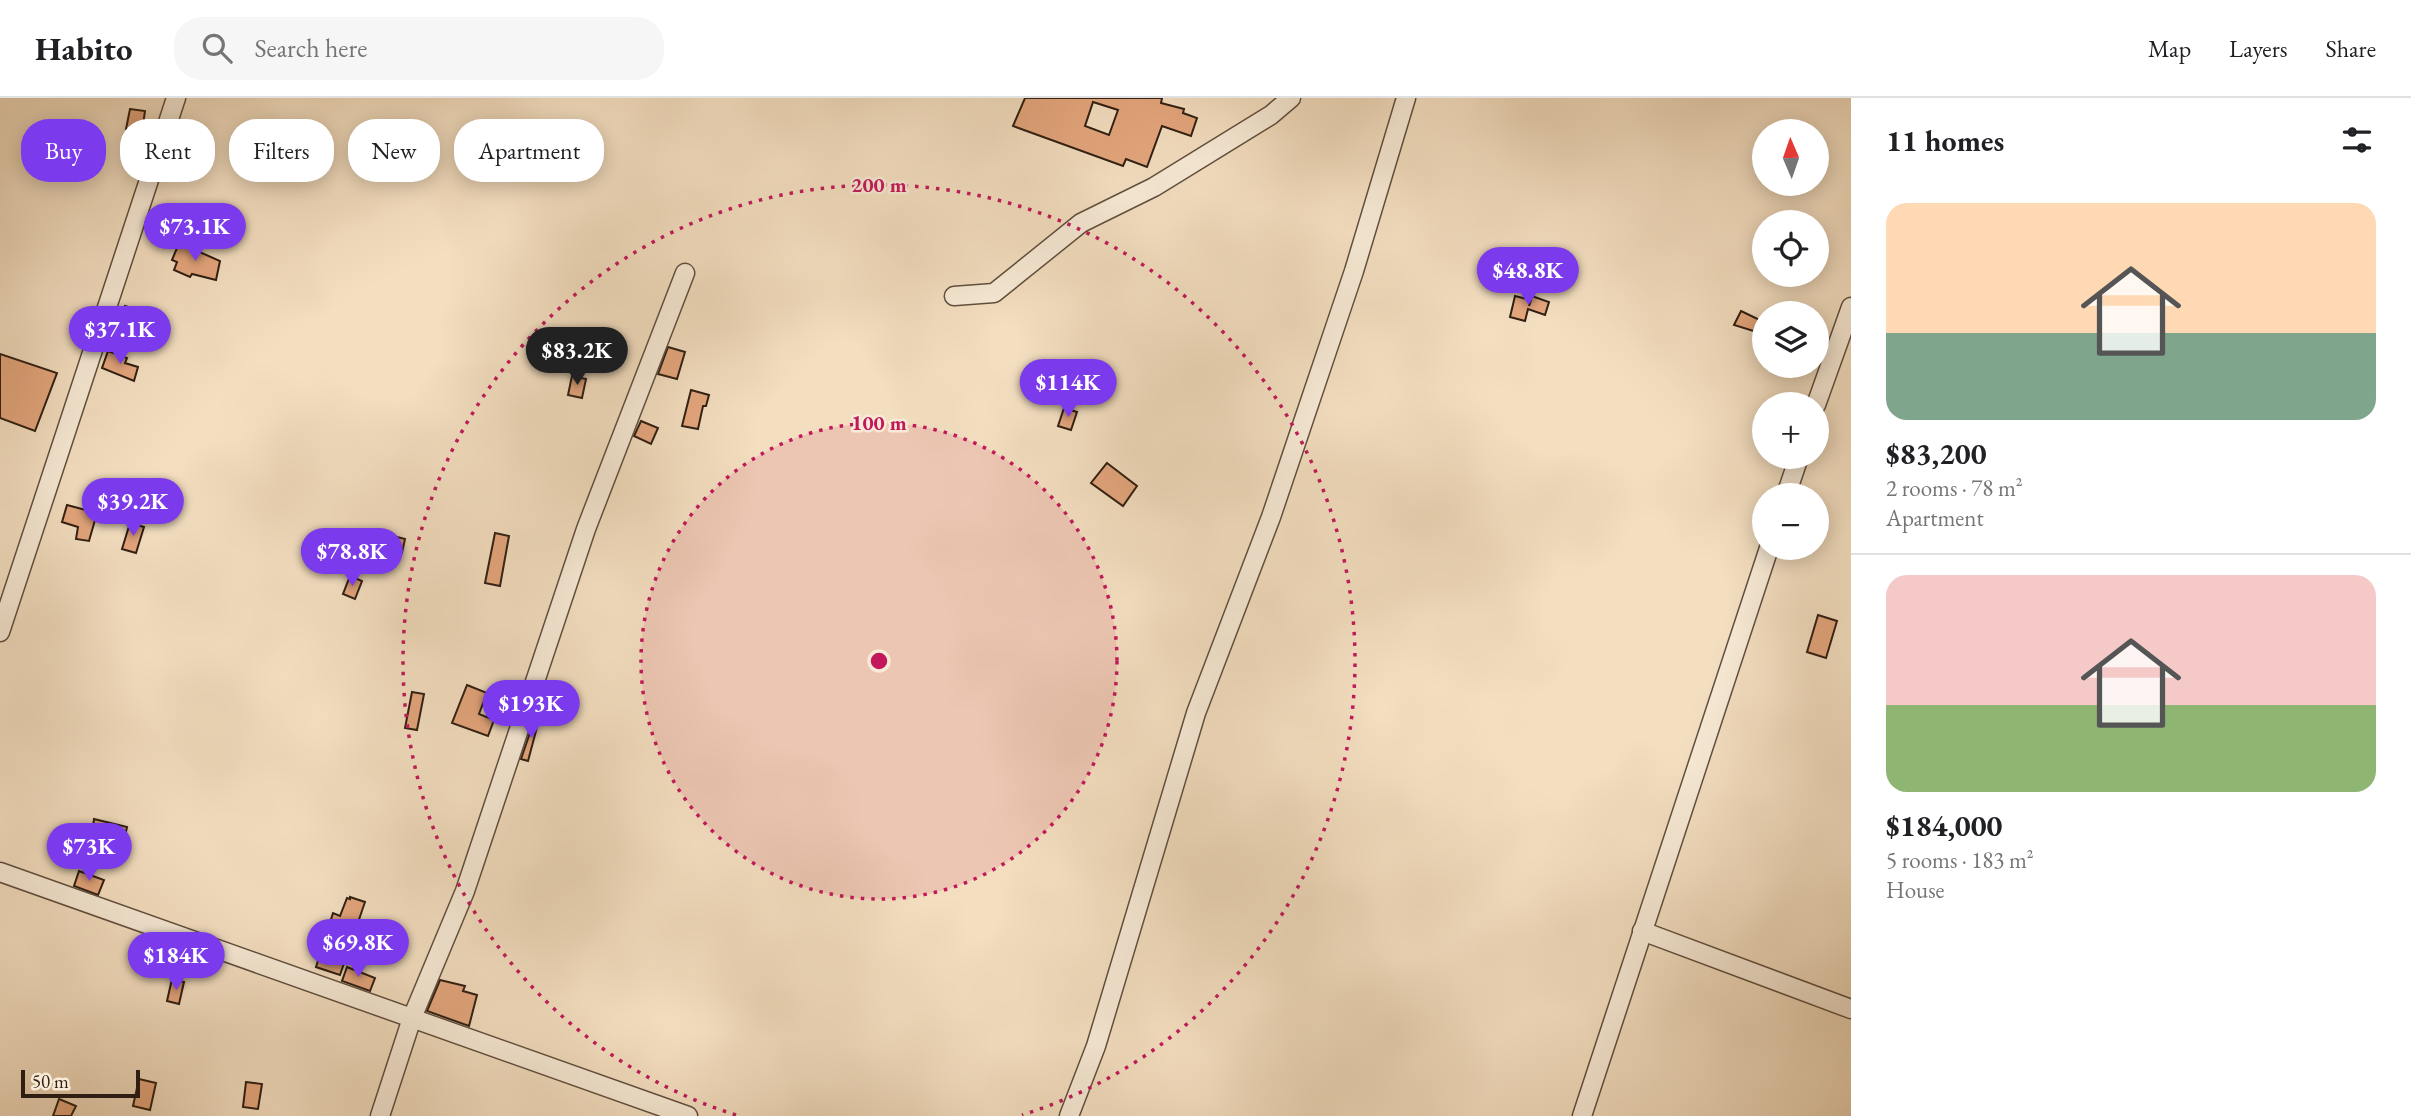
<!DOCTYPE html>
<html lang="en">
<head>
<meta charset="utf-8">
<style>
  body { margin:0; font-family:"EB Garamond",serif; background:#f6f6f6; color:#202124; height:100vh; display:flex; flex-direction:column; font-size:26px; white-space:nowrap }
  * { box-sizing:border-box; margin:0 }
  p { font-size:23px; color:#757577 }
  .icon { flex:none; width:38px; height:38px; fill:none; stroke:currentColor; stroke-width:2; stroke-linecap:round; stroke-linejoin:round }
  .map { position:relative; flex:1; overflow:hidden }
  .panel { display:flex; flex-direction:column; background:#fff; width:560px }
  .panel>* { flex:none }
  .top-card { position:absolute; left:21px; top:21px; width:665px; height:63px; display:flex; gap:14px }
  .needle { width:46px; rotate:358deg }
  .controls { position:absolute; left:1752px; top:21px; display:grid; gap:14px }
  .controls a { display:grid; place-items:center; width:77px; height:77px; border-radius:50%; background:#fff; box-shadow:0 4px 18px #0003; font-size:35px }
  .scale { position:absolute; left:21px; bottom:18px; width:119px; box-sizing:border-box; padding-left:7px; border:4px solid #2f1f13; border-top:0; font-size:19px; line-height:24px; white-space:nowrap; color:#2f1f13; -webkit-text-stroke:5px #f7ead6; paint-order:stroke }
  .price { position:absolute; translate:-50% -60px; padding:0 16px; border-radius:24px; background:#7c3aed; color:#fff; font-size:23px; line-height:46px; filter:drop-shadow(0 2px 4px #0008) }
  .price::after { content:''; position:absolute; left:50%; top:42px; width:21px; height:16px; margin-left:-10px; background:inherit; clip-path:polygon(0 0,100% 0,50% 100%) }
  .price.active { background:#222; color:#fff }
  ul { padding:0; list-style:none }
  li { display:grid; align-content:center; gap:14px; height:371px; padding:0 35px }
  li+li { border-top:2px solid #e0e0e0 }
  li span { display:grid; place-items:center; height:217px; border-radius:21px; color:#555 }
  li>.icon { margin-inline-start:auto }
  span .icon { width:126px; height:126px; fill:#fffc; stroke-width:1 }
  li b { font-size:30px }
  h2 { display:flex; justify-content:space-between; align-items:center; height:84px; padding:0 35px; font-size:30px }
  .pill { padding:0 24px; border-radius:28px; background:#fff; box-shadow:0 4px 18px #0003; font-size:24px; line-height:63px }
  .pill.active { background:#7c3aed; color:#fff }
  header { display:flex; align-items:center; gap:42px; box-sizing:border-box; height:98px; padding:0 35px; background:#fff; border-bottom:2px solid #e0e0e0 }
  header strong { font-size:33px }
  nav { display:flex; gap:38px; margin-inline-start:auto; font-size:24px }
  .search { width:490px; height:63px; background:#f6f6f6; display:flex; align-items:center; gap:18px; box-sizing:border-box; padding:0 24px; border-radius:28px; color:#757577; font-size:26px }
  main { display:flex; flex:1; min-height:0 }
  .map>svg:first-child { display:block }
  .building { fill:#e4a67d; stroke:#2f1f13; stroke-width:2; fill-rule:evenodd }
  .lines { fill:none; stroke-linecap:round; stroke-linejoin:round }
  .street-casing { stroke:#604f3e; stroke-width:21 }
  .street { stroke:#f7ead6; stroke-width:18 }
  .ring { fill:none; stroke:#c2185b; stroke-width:3.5; stroke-dasharray:3.5 7 }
  .centre { fill:#c2185b; stroke:#f7ead6; stroke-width:3.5 }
  .ring-label { font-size:21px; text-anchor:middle; font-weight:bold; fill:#c2185b; stroke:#f7ead6; stroke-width:5; stroke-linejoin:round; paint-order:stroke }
</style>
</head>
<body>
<header>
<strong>Habito</strong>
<div class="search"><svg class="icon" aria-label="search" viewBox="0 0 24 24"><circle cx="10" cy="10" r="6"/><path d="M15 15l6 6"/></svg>Search here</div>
<nav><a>Map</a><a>Layers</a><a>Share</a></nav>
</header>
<main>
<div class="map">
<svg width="1851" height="1018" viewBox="0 0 1851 1018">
  <rect width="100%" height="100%" fill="#f3dec0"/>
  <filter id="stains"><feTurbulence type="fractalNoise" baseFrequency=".00286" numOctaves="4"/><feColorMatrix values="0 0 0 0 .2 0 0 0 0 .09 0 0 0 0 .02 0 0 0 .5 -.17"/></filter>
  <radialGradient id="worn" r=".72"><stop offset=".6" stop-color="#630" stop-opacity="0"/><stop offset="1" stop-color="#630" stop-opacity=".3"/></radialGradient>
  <g class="building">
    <path d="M1025 0H1162L1161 5 1184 11 1183 15 1197 20 1191 38 1162 28 1147 69 1126 61 1123 68 1013 28ZM1093 4 1118 12 1109 37 1085 28Z"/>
    <path d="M130 11 145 13 142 34 126 31Z"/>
    <path d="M179 145 220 163 216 182 192 176 190 179 174 172 177 164 172 162Z"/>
    <path d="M1515 198 1531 202 1529 208 1532 198 1549 204 1545 217 1528 211 1525 223 1510 219Z"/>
    <path d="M125 208 141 213 134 234 118 229Z"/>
    <path d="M1741 213 1764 224 1760 235 1734 227Z"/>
    <path d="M668 249 685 254 677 281 658 276Z"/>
    <path d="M108 253 127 260 125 265 138 269 134 283 102 270Z"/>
    <path d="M0 256 57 275 35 333 0 320Z"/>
    <path d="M572 278 586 281 582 300 568 297Z"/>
    <path d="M691 292 709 297 706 308H703L698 331 682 328Z"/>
    <path d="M1064 310 1077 314 1071 332 1058 328Z"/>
    <path d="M641 323 658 330 651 346 634 338Z"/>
    <path d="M1107 365 1137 388 1123 408 1091 385Z"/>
    <path d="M67 407 97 415 89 443 76 441 78 429 62 424Z"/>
    <path d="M130 425 144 429 136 455 122 451Z"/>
    <path d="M495 435 509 438 500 488 485 485Z"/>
    <path d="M385 436 405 441 402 455 380 447Z"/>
    <path d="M350 478 362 483 355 501 343 496Z"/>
    <path d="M1818 517 1837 523 1826 560 1807 554Z"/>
    <path d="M467 587 487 595 479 616 494 622 488 638 452 625Z"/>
    <path d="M412 594 424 596 417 632 405 630Z"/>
    <path d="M536 617 540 618 528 663 521 661Z"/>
    <path d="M94 721 127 729 124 743 92 736Z"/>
    <path d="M83 735 94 738 88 759 76 756Z"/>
    <path d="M79 773 104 782 98 797 74 788Z"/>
    <path d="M350 799 365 804 340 877 316 869 333 815 340 818 347 800 350 801Z"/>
    <path d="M347 869 375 880 370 893 342 883Z"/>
    <path d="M172 881 184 884 179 906 167 903Z"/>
    <path d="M440 882 465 888 463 893 477 897 469 928 427 913Z"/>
    <path d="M139 981 156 985 150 1012 133 1008Z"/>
    <path d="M246 984 262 986 258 1011 243 1009Z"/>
    <path d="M59 1001 76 1008 71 1018H53Z"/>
  </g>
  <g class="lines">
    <g class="street-casing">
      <g id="street">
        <path d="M954 198 994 195 1081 125 1154 89 1271 17 1291 0"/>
        <path d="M1816 307 1851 209"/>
        <path d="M1786 397 1799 359"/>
        <path d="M0 534 176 0"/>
        <path d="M0 774 688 1018"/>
        <path d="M1642 833 1851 911"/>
        <path d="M380 1018 412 920 465 793 586 431 685 175"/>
        <path d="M1069 1018 1096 948 1196 615 1271 419 1354 173 1406 0"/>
        <path d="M1582 1018 1769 450"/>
      </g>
    </g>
    <use href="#street" class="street"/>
  </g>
  <circle cx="879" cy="563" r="238" fill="#c2185b" fill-opacity=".12"/>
  <g class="ring">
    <circle cx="879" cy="563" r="238"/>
    <path d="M736 1017A476 476 0 1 1 1022 1017"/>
  </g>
  <circle cx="879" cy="563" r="10" class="centre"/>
  <g class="ring-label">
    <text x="879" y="94">200 m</text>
    <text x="879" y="332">100 m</text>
  </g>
  <rect width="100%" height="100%" filter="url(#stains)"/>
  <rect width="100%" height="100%" fill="url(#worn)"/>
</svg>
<div class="controls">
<a><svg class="needle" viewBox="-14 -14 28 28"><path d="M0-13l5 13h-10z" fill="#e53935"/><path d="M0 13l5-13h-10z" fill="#757577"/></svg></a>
<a><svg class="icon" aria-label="locate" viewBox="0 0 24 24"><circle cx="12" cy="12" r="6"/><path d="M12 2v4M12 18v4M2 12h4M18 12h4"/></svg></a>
<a><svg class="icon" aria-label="layers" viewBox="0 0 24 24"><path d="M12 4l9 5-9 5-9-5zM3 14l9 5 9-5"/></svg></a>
<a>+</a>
<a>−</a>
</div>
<div class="scale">50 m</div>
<b class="price" style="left:195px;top:165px">$73.1K</b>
<b class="price" style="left:1528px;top:209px">$48.8K</b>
<b class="price" style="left:120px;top:268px">$37.1K</b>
<b class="price active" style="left:577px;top:289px">$83.2K</b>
<b class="price" style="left:1068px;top:321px">$114K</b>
<b class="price" style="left:133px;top:440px">$39.2K</b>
<b class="price" style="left:352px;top:490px">$78.8K</b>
<b class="price" style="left:531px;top:642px">$193K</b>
<b class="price" style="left:89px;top:785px">$73K</b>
<b class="price" style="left:358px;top:881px">$69.8K</b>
<b class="price" style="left:176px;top:894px">$184K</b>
<div class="top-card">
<a class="pill active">Buy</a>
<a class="pill">Rent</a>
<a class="pill">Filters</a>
<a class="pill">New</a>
<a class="pill">Apartment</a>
</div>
</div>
<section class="panel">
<h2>11 homes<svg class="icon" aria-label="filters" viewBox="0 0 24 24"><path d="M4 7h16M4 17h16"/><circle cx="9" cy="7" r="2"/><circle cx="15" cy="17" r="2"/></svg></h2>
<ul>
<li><span style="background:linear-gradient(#ffd9b3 60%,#7fa58c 0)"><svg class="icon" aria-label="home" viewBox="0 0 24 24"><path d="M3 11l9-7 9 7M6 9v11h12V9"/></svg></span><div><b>$83,200</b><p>2 rooms · 78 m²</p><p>Apartment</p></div></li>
<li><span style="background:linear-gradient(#f6c9c9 60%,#8fb573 0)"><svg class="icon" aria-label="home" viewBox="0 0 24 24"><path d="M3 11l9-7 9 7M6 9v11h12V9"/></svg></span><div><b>$184,000</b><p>5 rooms · 183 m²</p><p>House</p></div></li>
</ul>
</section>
</main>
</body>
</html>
